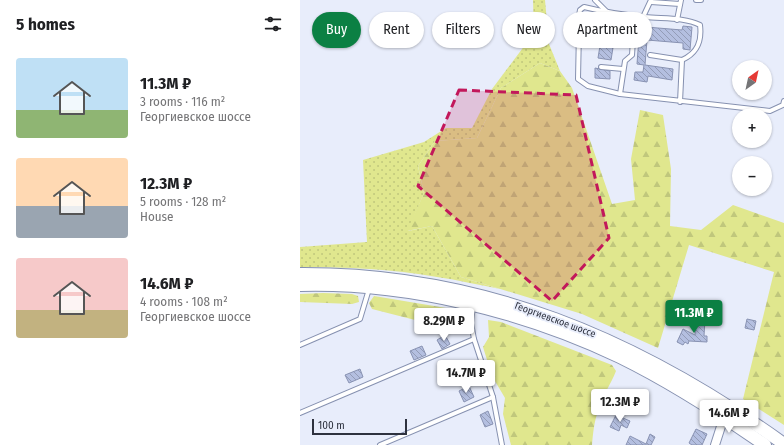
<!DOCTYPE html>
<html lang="en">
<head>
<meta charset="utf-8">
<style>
  body { margin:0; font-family:"Fira Sans Condensed",sans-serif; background:#f6f6f6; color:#202124; height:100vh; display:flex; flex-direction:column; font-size:15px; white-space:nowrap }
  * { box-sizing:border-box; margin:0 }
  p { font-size:13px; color:#757577 }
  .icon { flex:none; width:22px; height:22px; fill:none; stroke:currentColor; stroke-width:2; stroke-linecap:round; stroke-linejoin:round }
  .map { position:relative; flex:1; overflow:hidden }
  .details { display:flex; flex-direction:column; background:#fff; width:300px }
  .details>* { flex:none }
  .top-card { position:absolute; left:12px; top:12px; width:380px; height:36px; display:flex; gap:8px }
  .needle { width:26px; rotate:33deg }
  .buttons { position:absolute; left:432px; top:60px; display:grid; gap:8px }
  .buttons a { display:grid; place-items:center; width:40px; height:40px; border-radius:50%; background:#fff; box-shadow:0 1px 3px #0004; font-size:20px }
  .scale { position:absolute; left:12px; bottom:10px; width:95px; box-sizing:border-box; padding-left:4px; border:2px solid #2e323f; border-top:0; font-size:11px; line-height:14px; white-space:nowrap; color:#2e323f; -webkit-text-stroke:3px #e8edfb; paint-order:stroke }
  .price { position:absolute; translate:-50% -34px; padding:0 9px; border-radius:4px; background:#fff; color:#222; font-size:13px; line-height:26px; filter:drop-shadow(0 1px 2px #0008) }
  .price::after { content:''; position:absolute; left:50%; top:24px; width:12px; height:9px; margin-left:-6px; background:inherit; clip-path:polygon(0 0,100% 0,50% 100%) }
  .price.selected { background:#0b8043; color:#fff }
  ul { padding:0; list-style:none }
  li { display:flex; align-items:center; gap:12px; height:100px; padding:0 16px }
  li span { display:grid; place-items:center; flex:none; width:112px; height:80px; border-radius:4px; color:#555 }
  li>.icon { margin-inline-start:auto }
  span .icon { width:48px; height:48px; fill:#fffc; stroke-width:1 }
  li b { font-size:17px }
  h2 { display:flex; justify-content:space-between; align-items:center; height:48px; padding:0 16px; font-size:17px }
  .tag { padding:0 14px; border-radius:18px; background:#fff; box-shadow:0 1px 3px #0004; font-size:14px; line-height:36px }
  .tag.selected { background:#0b8043; color:#fff }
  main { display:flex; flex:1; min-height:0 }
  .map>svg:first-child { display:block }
  .grass { fill:url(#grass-dots) }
  .forest { fill:url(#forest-firs) }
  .building { fill:url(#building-back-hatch); stroke:#8993b3 }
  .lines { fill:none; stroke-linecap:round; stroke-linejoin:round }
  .service-casing { stroke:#8691b0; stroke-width:6 }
  .minor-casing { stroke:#8691b0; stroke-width:10 }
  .primary-casing { stroke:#8691b0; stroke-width:14 }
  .service { stroke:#fff; stroke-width:4 }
  .minor { stroke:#fff; stroke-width:8 }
  .primary { stroke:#fff; stroke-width:12 }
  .marked { fill:#c2185b; fill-opacity:0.2; stroke:#c2185b; stroke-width:3; stroke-dasharray:8 5; stroke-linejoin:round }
  .labels { text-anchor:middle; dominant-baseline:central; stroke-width:3.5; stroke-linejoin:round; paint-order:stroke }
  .street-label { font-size:10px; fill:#2e323f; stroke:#e8edfb }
</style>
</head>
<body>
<main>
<section class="details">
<h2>5 homes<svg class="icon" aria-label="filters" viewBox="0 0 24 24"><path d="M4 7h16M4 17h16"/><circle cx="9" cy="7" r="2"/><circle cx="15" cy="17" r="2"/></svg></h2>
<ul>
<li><span style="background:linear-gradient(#bfe0f5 65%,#8fb573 0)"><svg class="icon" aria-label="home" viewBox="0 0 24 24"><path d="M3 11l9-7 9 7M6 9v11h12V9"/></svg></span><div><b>11.3M ₽</b><p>3 rooms · 116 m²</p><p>Георгиевское шоссе</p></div></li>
<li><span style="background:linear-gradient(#ffd9b3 60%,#9aa5b1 0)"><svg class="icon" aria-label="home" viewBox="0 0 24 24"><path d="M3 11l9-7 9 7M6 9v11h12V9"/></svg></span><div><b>12.3M ₽</b><p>5 rooms · 128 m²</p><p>House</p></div></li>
<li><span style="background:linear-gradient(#f6c9c9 65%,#c2b280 0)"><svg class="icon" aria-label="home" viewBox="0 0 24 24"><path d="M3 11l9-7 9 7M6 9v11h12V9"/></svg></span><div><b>14.6M ₽</b><p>4 rooms · 108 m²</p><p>Георгиевское шоссе</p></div></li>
</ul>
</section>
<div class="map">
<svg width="484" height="445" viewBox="0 0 484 445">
  <defs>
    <pattern id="grass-dots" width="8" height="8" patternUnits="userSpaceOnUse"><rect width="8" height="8" fill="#e0e78e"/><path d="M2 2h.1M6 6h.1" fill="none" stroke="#c0c77c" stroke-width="1.8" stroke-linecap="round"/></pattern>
    <pattern id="forest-firs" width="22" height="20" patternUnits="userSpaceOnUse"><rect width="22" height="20" fill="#e0e78e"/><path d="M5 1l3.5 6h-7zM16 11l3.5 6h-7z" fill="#c0c77c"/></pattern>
    <pattern id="building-back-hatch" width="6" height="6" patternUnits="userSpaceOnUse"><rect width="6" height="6" fill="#b4bfe0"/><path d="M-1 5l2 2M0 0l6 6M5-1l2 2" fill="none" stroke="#939cb7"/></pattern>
  </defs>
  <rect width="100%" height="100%" fill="#e8edfb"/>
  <path class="grass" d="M233 0H245L249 44 260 71 240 63 201 88 177 138 135 141 118 166 124 193 108 231 132 226 161 277 200 289C179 285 158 280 137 277 92 269 45 267 0 267V247L67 242 63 160 124 142 146 128H172L192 89 234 33Z"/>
  <g class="forest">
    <path d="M240 63 260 71 272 88 312 204 335 200 331 159 340 110 363 115 371 169 370 226 401 230 433 205 484 223V425L443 399 474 272 389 245 358 348 282 314 161 277 132 226 107 231 124 193 118 166 135 141 177 138 201 88Z"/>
    <path d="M23 293 52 294 58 296 59 302 52 304 0 302V294Z"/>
    <path d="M74 296 164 311 169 317 165 319 150 317 119 321 72 309 69 303Z"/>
    <path d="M188 320 201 322 312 365 316 371C311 384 301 398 298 411 294 422 293 434 292 445H211L203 414 205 398 192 376 183 347 189 337Z"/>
  </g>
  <g class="building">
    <path d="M304 21 317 23 311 60 298 58Z"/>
    <path d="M340 24H347L346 27 382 30 383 26 392 27 390 50 383 49V43L347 40 345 65 373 69 372 80 348 76 347 82 334 80 335 72H343L344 65 337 64Z"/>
    <path d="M295 68 310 71V79L295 78Z"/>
    <path d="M396 318 405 319 404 336H407V342L389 341 388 344 385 342 383 345 377 342 383 329 395 335Z"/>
    <path d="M447 319 456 321 454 330 445 328Z"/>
    <path d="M145 335 150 344 142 349 137 340Z"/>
    <path d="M122 346 126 355 114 360 110 351Z"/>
    <path d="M60 369 63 377 49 383 45 375Z"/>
    <path d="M169 386 174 397 164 402 159 391Z"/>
    <path d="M188 411 193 424 185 427 180 415Z"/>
    <path d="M316 415 330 421 327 428 321 425 319 431 310 427Z"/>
    <path d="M396 429 407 434 402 445H392L389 443Z"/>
    <path d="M350 434 355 437 351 445H326L330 436 346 444Z"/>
  </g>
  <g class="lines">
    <g class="service-casing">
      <g id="service">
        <path d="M295 0 308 13"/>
        <path d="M396 0H401"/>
        <path d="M351 2 380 4"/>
        <path d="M343 17 351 0"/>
        <path d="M377 20 381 0"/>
        <path d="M279 31 290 33"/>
        <path d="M350 55 382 60"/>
        <path d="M301 67 323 69"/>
        <path d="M320 94 325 61 332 55 334 26 325 25"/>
        <path d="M380 102 382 60C398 53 402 41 400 25 384 17 362 19 345 17 324 15 304 12 284 7L280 10 279 15V31L278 79 288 86 320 94 470 111 483 105 484 101"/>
        <path d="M173 306 171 323 174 339 193 397 202 445"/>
        <path d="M0 345 60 319 69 289"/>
        <path d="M0 413 174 339"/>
        <path d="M80 445 193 397"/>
      </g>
    </g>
    <g class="minor-casing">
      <path id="minor" d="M415 445 424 417"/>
    </g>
    <g class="primary-casing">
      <g id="primary">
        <path d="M0 274C183 273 337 339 484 444"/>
        <path d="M0 285C106 282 224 311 320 357 371 382 419 413 465 445"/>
      </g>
    </g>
    <use href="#service" class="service"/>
    <use href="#minor" class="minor"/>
    <use href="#primary" class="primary"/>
  </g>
  <path class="marked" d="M159 90 276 95 309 238 252 301 118 186Z"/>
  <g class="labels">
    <g class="street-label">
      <text transform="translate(255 320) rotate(20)">Георгиевское шоссе</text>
    </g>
  </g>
</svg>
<div class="buttons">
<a><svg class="needle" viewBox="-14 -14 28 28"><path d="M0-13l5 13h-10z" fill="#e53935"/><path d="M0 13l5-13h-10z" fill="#757577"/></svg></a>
<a>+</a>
<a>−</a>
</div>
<div class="scale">100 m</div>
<b class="price selected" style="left:394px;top:334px">11.3M ₽</b>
<b class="price" style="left:144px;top:342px">8.29M ₽</b>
<b class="price" style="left:166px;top:394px">14.7M ₽</b>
<b class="price" style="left:320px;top:423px">12.3M ₽</b>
<b class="price" style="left:429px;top:434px">14.6M ₽</b>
<div class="top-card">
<a class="tag selected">Buy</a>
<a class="tag">Rent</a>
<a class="tag">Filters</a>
<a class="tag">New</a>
<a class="tag">Apartment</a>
</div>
</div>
</main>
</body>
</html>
